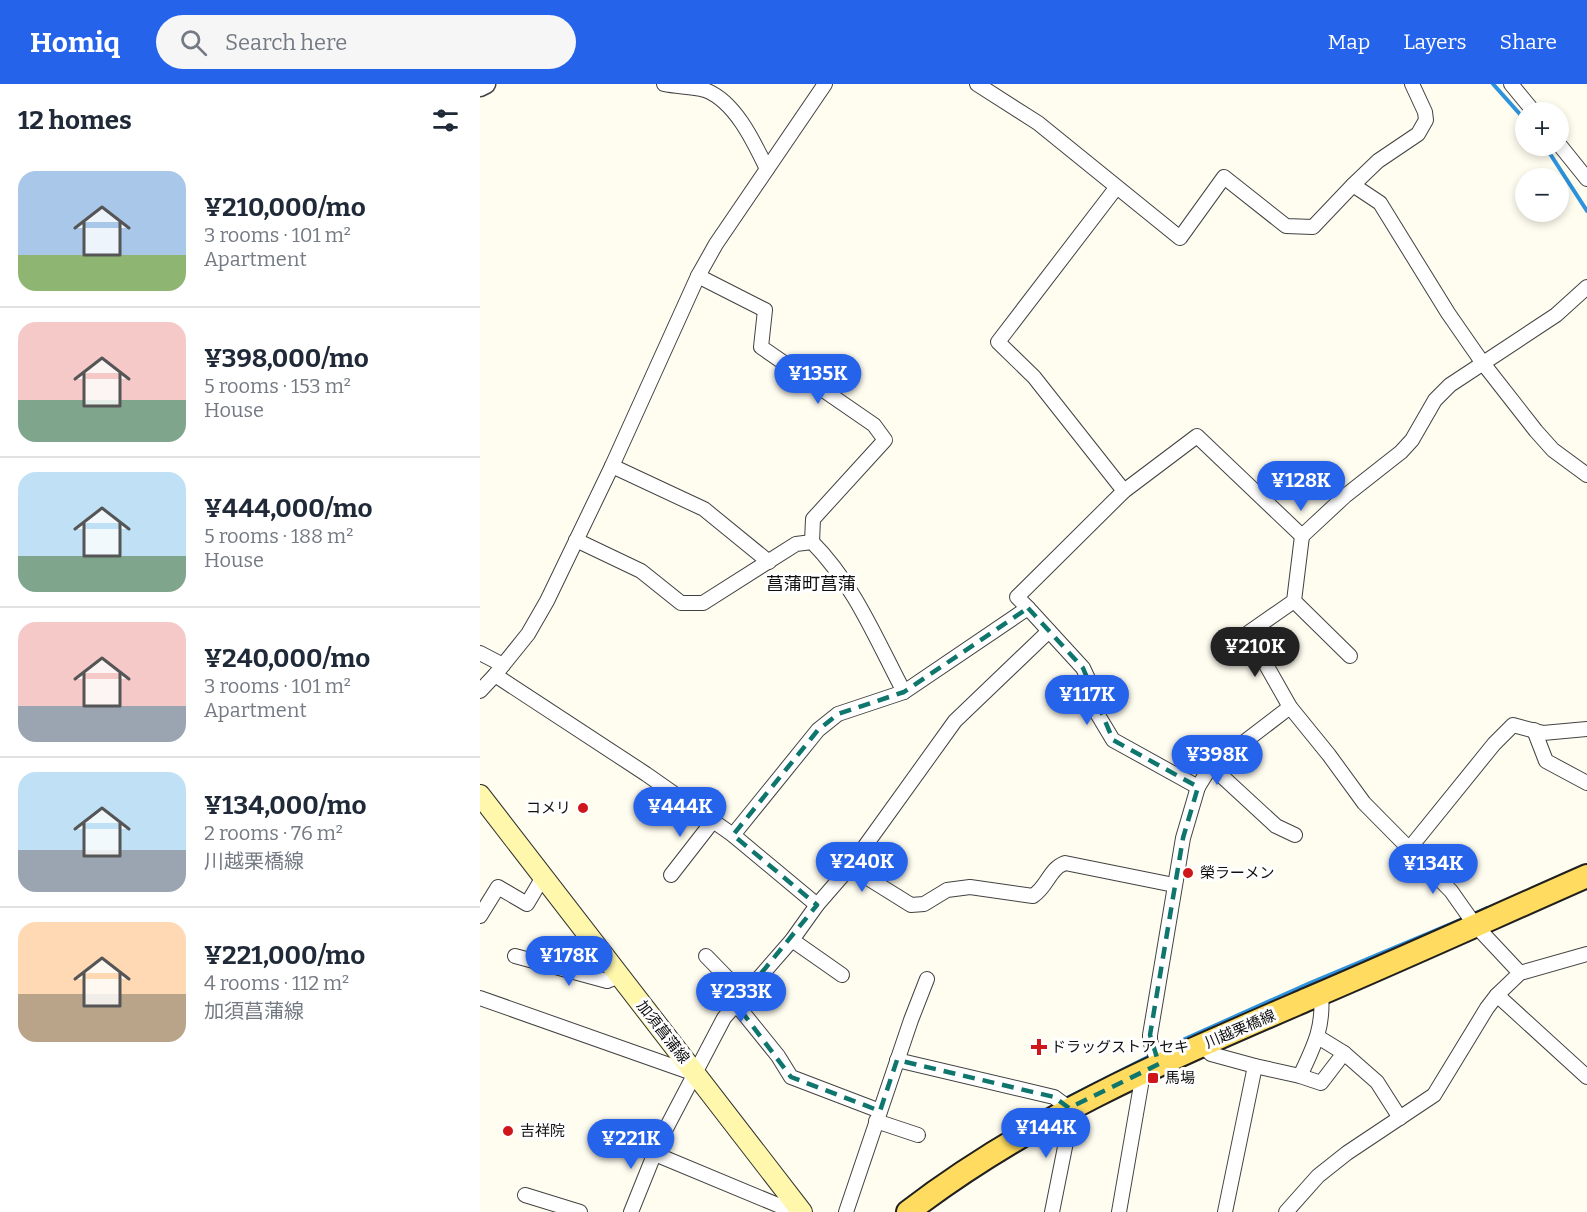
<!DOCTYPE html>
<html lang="en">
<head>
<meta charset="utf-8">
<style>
  body { margin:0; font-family:Bitter,"Noto Sans JP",serif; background:#f6f6f7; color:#1f2937; height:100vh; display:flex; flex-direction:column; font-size:22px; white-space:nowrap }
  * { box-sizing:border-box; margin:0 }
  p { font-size:20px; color:#747a83 }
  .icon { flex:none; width:33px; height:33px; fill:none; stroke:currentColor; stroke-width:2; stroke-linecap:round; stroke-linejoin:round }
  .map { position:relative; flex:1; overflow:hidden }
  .sheet { display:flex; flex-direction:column; background:#fff; width:480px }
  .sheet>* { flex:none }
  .fabs { position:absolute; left:1035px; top:18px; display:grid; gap:12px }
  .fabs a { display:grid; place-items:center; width:54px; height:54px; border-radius:50%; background:#fff; box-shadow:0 3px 9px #0003; font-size:30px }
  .price { position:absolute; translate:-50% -51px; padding:0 14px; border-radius:21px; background:#2563eb; color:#fff; font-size:20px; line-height:39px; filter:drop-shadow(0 2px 3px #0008) }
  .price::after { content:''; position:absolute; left:50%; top:36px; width:18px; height:14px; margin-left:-9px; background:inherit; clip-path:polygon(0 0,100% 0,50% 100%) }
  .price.active { background:#222; color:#fff }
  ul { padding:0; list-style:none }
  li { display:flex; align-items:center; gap:18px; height:150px; padding:0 18px }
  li+li { border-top:2px solid #e0e1e3 }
  li span { display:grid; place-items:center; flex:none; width:168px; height:120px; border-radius:18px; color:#555 }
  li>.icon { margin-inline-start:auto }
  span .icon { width:72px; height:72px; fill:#fffc; stroke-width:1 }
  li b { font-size:26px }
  h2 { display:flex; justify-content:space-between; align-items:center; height:72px; padding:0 18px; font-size:26px }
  header { display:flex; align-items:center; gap:36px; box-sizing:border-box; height:84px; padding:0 30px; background:#2563eb; color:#fff }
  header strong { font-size:28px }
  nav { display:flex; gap:33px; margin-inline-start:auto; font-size:21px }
  .search { width:420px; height:54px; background:#f6f6f7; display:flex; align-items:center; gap:15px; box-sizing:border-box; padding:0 21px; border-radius:33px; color:#747a83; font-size:22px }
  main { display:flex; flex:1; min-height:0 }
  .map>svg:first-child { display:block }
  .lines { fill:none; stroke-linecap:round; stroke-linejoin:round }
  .stream { stroke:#2d93dc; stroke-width:4 }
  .minor-casing { stroke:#424242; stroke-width:16 }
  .tertiary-casing { stroke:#424242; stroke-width:21 }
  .secondary-casing { stroke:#313131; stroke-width:22 }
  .primary-casing { stroke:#202020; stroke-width:26 }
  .minor { stroke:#fff; stroke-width:14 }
  .tertiary { stroke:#fff; stroke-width:18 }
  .secondary { stroke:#fff7ab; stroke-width:20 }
  .primary { stroke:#ffdc60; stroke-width:22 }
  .marked { fill:none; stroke:#0f766e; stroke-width:4.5; stroke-dasharray:12 8; stroke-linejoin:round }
  .poi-dot { fill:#cf161b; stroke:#fff; stroke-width:2 }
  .labels { text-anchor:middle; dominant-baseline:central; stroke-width:6; stroke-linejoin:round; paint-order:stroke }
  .poi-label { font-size:15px; fill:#0f0f0f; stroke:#fff; text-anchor:start }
  .street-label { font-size:15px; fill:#0f0f0f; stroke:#fff }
  .quarter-label { font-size:18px; fill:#0f0f0f; stroke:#fff }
</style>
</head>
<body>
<header>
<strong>Homiq</strong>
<div class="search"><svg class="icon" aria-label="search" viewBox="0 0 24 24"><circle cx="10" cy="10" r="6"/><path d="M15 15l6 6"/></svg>Search here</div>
<nav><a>Map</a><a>Layers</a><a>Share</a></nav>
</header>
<main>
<section class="sheet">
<h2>12 homes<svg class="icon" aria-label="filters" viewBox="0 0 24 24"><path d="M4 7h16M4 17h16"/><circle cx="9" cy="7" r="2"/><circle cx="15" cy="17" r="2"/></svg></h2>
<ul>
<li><span style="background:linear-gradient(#a9c7e8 70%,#8fb573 0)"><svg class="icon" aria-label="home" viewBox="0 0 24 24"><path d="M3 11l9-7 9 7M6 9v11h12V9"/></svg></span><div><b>¥210,000/mo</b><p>3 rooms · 101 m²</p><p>Apartment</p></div></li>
<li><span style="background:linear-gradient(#f6c9c9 65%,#7fa58c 0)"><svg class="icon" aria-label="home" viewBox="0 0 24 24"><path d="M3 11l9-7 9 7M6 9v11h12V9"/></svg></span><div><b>¥398,000/mo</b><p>5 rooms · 153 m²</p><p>House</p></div></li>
<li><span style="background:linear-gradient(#bfe0f5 70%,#7fa58c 0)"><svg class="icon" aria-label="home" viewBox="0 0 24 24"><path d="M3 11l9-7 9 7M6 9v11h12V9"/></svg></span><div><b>¥444,000/mo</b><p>5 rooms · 188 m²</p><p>House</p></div></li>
<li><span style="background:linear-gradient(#f6c9c9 70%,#9aa5b1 0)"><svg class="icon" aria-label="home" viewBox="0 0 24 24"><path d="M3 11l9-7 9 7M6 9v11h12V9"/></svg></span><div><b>¥240,000/mo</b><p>3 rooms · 101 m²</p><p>Apartment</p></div></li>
<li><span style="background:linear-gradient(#bfe0f5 65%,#9aa5b1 0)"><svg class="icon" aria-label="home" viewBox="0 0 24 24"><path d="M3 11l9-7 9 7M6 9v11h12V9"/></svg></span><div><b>¥134,000/mo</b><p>2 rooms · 76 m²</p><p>川越栗橋線</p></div></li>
<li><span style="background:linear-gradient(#ffd9b3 60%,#b9a48a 0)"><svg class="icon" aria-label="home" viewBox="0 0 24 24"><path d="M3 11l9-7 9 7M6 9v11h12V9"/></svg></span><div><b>¥221,000/mo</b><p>4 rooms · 112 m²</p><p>加須菖蒲線</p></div></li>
</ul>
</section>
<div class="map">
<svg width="1107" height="1128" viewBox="0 0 1107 1128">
  <rect width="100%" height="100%" fill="#fffcf0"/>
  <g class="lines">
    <g class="stream">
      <path d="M1013 0 1046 37"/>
      <path d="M1065 62 1107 127"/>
      <path d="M992 831 1007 824"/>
      <path d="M678 967 830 899 985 834"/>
      <path d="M585 1015 672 971"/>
    </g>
    <g class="minor-casing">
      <g id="minor">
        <path d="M184 0C197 3 212 2 225 6 255 17 274 58 287 85"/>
        <path d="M497 0 558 39 700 154 744 93 806 142 833 143 873 101 900 119 968 229 1002 278 1056 347 1073 366 1107 391"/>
        <path d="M1031 0 1054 28"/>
        <path d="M1078 59 1107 95"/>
        <path d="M873 101 898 77 938 50 946 36 945 28 932 0"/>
        <path d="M636 104 518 258 554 293 644 407"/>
        <path d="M218 192 285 226 281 263 394 341 405 356 333 435 332 458"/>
        <path d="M132 382 224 425 289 478"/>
        <path d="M822 452 814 517 768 549 810 623 849 671 884 719 971 807 995 841 1040 889"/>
        <path d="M96 456 161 487 201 519H223L316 460 332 458C374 500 397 557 424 608"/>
        <path d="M814 517 870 572"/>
        <path d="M548 524 603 584 610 599 618 631 633 656 718 703"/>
        <path d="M0 569 23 581"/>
        <path d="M15 591 166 690 253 751 337 821"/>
        <path d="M0 607 15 591 48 550 67 517 132 382 218 192 236 160 345 0"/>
        <path d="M1054 646 1066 677 1107 699"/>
        <path d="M732 683 796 742 815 751"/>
        <path d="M253 751 338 646 358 630 424 608 548 524 537 513 644 407 717 352 822 452 865 412 921 368 932 356 955 316 970 301 1076 231 1107 203"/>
        <path d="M929 765 1014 660 1033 641 1063 649 1107 645"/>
        <path d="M370 783 475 637 569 547"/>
        <path d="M191 791 233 737"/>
        <path d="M0 832 18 803 47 820 63 793"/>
        <path d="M312 856 362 891"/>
        <path d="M35 872 127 897 139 892"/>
        <path d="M226 872 264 911"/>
        <path d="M1017 911 1107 993"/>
        <path d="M0 914 215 990"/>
        <path d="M256 920 298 972 311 993 400 1027"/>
        <path d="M838 953 864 969 841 999 820 992C834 962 844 944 841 909"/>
        <path d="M722 961 731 970 775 982 820 992"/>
        <path d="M864 969 897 998 920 1034"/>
        <path d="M417 976 574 1013 589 1024V1043L572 1128"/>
        <path d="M679 980 670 957V951L703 754 718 703 729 685 810 623"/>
        <path d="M396 1037 438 1051"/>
        <path d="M175 1070 300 1122 315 1120"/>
        <path d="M45 1111 100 1128"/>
        <path d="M151 1128 180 1056 244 934 312 856 337 821 370 783 431 821 444 820 467 806 490 803 553 812C568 802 569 785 585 779L694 801"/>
        <path d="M366 1128 431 936 447 895"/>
        <path d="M639 1128 661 1001 659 990"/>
        <path d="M745 1128 775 982"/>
        <path d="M806 1128 838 1092 867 1069 954 1011 1007 924 1017 911 1040 889 1107 870"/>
      </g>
    </g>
    <g class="tertiary-casing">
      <path id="tertiary" d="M0 3 6 0"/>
    </g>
    <g class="secondary-casing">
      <path id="secondary" d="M0 711 322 1128"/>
    </g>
    <g class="primary-casing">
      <path id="primary" d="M428 1128C552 1033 687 976 828 915 922 875 1014 833 1107 792"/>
    </g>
    <use href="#minor" class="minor"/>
    <use href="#tertiary" class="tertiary"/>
    <use href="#secondary" class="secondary"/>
    <use href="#primary" class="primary"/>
  </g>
  <path class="marked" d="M548 524 603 584 633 656 718 703 703 754 670 951 679 980 589 1024 574 1013 417 976 400 1027 311 993 256 920 337 821 253 751 338 646 358 630 424 608Z"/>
  <g class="poi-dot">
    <circle cx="103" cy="724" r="6"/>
    <circle cx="708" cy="789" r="6"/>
    <path d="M556 954h6v6h6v6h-6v6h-6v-6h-6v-6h6z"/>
    <rect x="667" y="988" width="12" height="12" rx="3"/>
    <circle cx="28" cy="1047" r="6"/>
  </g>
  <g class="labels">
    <g class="poi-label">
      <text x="91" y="724" text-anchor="end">コメリ</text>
      <text x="720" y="789">榮ラーメン</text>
      <text x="571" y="963">ドラッグストア セキ</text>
      <text x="685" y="994">馬場</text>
      <text x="40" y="1047">吉祥院</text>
    </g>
    <g class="street-label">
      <text transform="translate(760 945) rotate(-23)">川越栗橋線</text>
      <text transform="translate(183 948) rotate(52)">加須菖蒲線</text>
    </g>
    <g class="quarter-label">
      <text x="331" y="500">菖蒲町菖蒲</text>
    </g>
  </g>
</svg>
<div class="fabs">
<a>+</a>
<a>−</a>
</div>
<b class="price" style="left:338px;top:321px">¥135K</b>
<b class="price" style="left:821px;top:428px">¥128K</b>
<b class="price active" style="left:775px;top:594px">¥210K</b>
<b class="price" style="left:607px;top:642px">¥117K</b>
<b class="price" style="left:737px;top:702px">¥398K</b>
<b class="price" style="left:200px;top:754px">¥444K</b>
<b class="price" style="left:382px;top:809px">¥240K</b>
<b class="price" style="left:953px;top:811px">¥134K</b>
<b class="price" style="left:89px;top:903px">¥178K</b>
<b class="price" style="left:261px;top:939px">¥233K</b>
<b class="price" style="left:566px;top:1075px">¥144K</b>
<b class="price" style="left:151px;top:1086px">¥221K</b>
</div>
</main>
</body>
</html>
